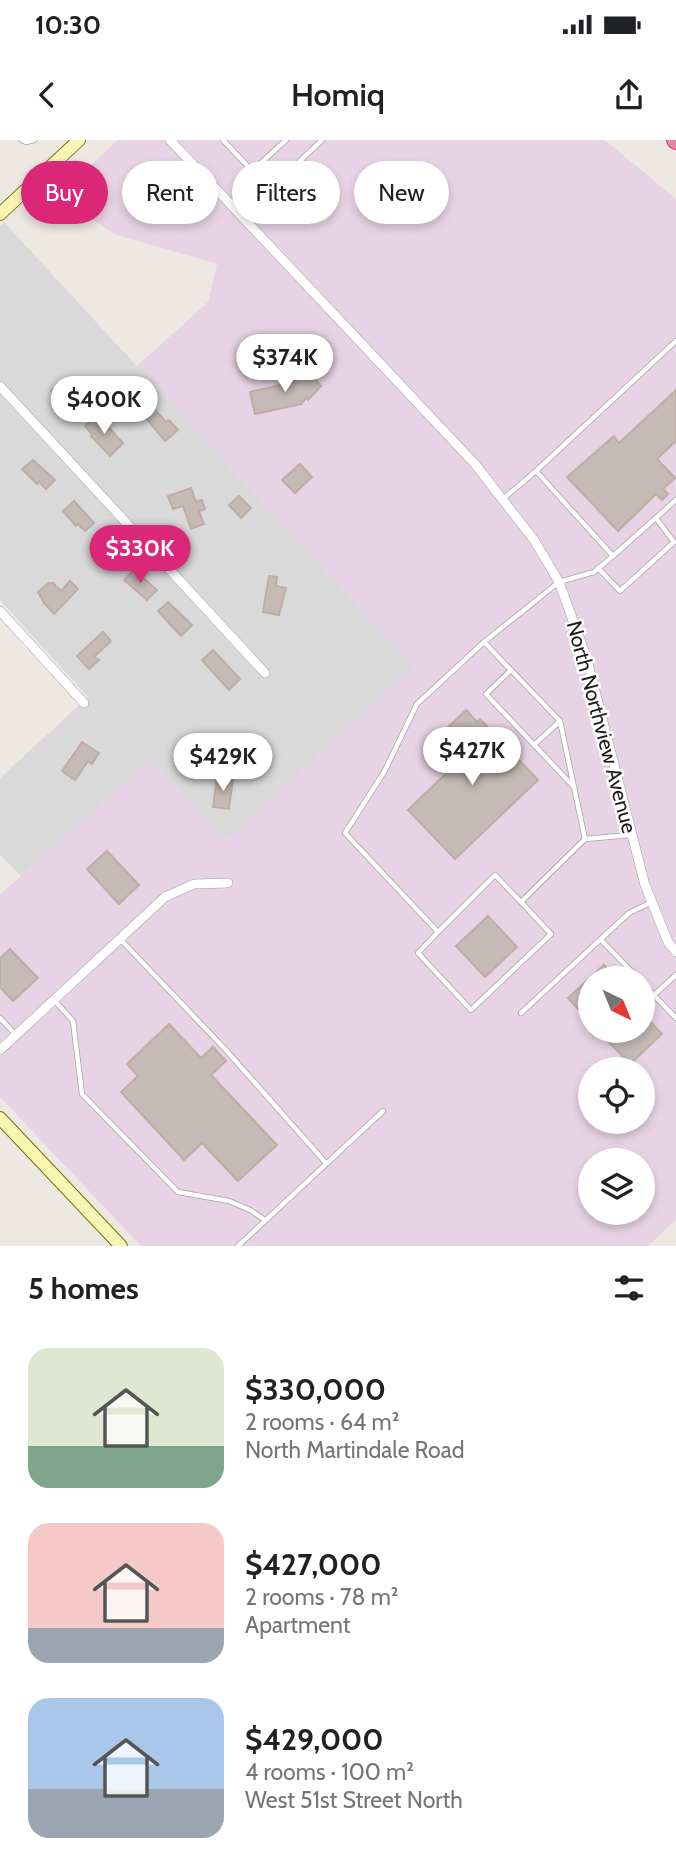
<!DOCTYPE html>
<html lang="en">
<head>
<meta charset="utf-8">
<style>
  body { margin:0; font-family:Cabin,sans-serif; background:#f6f6f6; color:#202124; height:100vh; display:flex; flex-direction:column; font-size:26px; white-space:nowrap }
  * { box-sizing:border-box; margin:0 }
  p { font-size:23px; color:#757577 }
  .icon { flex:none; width:38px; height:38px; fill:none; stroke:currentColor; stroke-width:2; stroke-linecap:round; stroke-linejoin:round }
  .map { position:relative; height:1106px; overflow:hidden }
  .sheet { display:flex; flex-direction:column; background:#fff; flex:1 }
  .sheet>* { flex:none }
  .guide { position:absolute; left:21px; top:21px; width:635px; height:63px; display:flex; gap:14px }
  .needle { width:46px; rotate:137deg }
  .tools { position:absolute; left:578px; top:826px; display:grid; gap:14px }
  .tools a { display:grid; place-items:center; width:77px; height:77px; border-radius:50%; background:#fff; box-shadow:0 4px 10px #0003; font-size:35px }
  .price { position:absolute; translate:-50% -60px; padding:0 16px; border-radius:24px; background:#fff; color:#222; font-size:23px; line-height:46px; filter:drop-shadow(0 2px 4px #0008) }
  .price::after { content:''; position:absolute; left:50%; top:42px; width:21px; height:16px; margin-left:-10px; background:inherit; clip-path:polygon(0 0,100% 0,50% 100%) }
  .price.active { background:#db2777; color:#fff }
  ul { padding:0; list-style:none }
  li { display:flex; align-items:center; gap:21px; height:175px; padding:0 28px }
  li span { display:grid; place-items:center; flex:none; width:196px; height:140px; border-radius:21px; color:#555 }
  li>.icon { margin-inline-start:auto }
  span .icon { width:84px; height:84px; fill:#fffc; stroke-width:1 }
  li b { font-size:30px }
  h2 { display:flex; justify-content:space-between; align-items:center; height:84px; padding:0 28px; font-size:30px }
  .chip { padding:0 24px; border-radius:32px; background:#fff; box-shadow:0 4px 10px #0003; font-size:24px; line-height:63px }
  .chip.active { background:#db2777; color:#fff }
  .status { display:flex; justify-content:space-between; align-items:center; height:49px; padding:0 35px; background:#fff; direction:ltr }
  .status svg { height:19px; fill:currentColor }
  header { display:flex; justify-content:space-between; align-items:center; height:91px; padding:0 28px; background:#fff; font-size:32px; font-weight:600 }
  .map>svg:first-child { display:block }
  .residential { fill:#dad9d9 }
  .industrial { fill:#e7d3e5; fill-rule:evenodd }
  .building { fill:#c5bab5; stroke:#bfada4; stroke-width:2 }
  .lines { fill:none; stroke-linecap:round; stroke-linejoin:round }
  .lane-casing { stroke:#a3a3a3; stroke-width:6 }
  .street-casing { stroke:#a3a3a3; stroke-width:10 }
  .secondary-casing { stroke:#717204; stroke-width:14 }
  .highway-casing { stroke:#d72372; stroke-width:18 }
  .lane { stroke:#fff; stroke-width:4.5 }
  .street { stroke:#fff; stroke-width:9 }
  .secondary { stroke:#f9f6b4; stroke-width:12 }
  .highway { stroke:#e688a3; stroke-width:16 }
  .labels { text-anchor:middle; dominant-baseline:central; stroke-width:5; stroke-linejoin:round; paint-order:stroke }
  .street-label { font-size:21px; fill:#1c1c1c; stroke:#fff }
</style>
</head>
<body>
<div class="status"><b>10:30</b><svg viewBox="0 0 49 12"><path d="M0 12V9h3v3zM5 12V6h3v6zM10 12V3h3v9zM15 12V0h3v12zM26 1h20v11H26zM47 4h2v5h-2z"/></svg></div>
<header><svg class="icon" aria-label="back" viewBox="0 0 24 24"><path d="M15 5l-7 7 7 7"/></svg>Homiq<svg class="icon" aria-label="share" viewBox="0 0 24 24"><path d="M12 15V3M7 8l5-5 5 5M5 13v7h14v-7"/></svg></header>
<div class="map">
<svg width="676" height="1106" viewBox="0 0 676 1106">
  <rect width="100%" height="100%" fill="#eee8e2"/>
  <path class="residential" d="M4 82 414 527 225 701 149 621 21 736 0 715V638L88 557 0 460V86Z"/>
  <path class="industrial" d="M118 0H605L676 59V1080L648 1106H141L0 957V755L149 620 225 701 413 527 137 226 208 162 217 124 114 94 73 66 59 54ZM590 838H642V891H590ZM590 929H642V982H590ZM590 1020H642V1073H590Z"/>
  <g class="building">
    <path d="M306 229 321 246 308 260 306 258 301 264 255 274 250 252 294 242Z"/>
    <path d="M62 241 79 259 68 269 51 251Z"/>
    <path d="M676 250V301L657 319 675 338 663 349 668 354 662 360 656 354 618 391 567 337 614 296 619 303Z"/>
    <path d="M155 270 166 282 169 280 178 290 165 301 146 278Z"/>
    <path d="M97 275 123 303 110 316 91 296 92 294 85 286Z"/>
    <path d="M33 320 55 340 46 349 39 342 37 344 22 329Z"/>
    <path d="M300 324 312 337 295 353 282 340Z"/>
    <path d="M191 348 196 362 202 360 205 369 199 371 204 384 191 389 183 366 173 369 168 356Z"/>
    <path d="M239 356 251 368 241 378 229 365Z"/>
    <path d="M74 361 94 383 85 391 78 384 76 386 63 371Z"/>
    <path d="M134 430 157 450 147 460 124 440Z"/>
    <path d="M269 436 277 437 276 446 286 448 279 475 263 472Z"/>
    <path d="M70 441 78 449 54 474 44 463 38 452 49 443H53L61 451Z"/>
    <path d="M168 462 192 485 181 496 158 471Z"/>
    <path d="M103 492 111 501 94 517 99 520 89 529 77 516Z"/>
    <path d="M213 510 240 539 229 550 202 520Z"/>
    <path d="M466 570 477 582 480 579 538 640 455 719 408 670 464 616 442 593Z"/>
    <path d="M82 602 99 613 92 624 88 621 75 640 62 631Z"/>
    <path d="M217 637 233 638 229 669 213 667Z"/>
    <path d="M107 711 139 745 119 764 87 729Z"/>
    <path d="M488 776 517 807 485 837 456 806Z"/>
    <path d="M10 809 38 838 13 861 0 847V818Z"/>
    <path d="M604 825 617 838H590V882L568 858Z"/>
    <path d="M642 873 662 894 630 924 598 891H642Z"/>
    <path d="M169 884 201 918 213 907 226 921 211 935 277 1005 238 1041 202 1003 184 1020 121 952 138 936 127 924Z"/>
  </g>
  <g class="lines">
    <g class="lane-casing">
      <g id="lane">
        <path d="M22 0 26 2 34 0"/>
        <path d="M223 0 269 49"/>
        <path d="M252 31 286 0"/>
        <path d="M243 75 322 0"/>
        <path d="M536 331 676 201"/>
        <path d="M503 359 536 331 613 416 594 432 559 442 484 502 560 581 585 699 631 695"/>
        <path d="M613 416 676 360"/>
        <path d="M598 428 620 451 674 402 656 378"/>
        <path d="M484 502 417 564 384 632 345 693 438 792 418 813 471 870 551 794 521 762 585 699"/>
        <path d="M511 530 486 554 573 646"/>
        <path d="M534 605 559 582"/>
        <path d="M438 792 495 735 521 762"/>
        <path d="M121 800 225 909 325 1022"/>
        <path d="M601 800 638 838"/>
        <path d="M642 843 676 878"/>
        <path d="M654 855 676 835"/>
        <path d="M55 861 73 881 82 954 178 1052 229 1061 250 1070 265 1080"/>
        <path d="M521 873 629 773 652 762"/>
        <path d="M0 878 16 895"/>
        <path d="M238 1106 383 971"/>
      </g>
    </g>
    <g class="street-casing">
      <g id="street">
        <path d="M170 0 475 324 534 400 559 442 586 516 645 745 668 802 676 812"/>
        <path d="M0 246 265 533"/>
        <path d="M0 471 84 563"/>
        <path d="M0 910 165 757 194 744 228 743"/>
      </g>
    </g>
    <g class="secondary-casing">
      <g id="secondary">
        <path d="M0 74 79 0"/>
        <path d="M0 978 121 1106"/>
      </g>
    </g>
    <g class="highway-casing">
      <path id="highway" d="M675 0 676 1"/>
    </g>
    <use href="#lane" class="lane"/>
    <use href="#street" class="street"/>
    <use href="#secondary" class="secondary"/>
    <use href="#highway" class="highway"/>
  </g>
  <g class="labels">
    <g class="street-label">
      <text transform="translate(602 587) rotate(75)">North Northview Avenue</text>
    </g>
  </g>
</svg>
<div class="tools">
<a><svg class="needle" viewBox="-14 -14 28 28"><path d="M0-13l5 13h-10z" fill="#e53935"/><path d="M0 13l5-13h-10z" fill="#757577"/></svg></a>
<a><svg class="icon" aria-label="locate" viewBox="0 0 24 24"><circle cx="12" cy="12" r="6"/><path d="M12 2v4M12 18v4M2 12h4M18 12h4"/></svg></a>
<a><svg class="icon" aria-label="layers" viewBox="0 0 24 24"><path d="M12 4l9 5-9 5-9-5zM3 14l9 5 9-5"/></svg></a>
</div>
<b class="price" style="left:285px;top:254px">$374K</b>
<b class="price" style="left:104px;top:296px">$400K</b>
<b class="price active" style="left:140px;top:445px">$330K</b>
<b class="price" style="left:472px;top:647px">$427K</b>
<b class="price" style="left:223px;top:653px">$429K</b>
<div class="guide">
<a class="chip active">Buy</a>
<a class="chip">Rent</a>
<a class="chip">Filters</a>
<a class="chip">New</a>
</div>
</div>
<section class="sheet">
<h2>5 homes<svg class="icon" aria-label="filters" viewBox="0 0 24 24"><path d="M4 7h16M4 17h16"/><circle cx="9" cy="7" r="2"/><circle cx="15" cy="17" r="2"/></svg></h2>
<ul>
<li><span style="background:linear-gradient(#dfe7d0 70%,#7fa58c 0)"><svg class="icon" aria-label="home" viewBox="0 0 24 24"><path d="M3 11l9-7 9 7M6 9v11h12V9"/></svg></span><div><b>$330,000</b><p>2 rooms · 64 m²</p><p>North Martindale Road</p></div></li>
<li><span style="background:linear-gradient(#f6c9c9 75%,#9aa5b1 0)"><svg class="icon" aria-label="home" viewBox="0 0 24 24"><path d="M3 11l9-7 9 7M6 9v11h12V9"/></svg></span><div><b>$427,000</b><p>2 rooms · 78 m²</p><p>Apartment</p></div></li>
<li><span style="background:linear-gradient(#a9c7e8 65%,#9aa5b1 0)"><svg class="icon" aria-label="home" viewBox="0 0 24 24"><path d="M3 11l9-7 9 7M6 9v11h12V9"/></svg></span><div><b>$429,000</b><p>4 rooms · 100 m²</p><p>West 51st Street North</p></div></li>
</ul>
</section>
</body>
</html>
